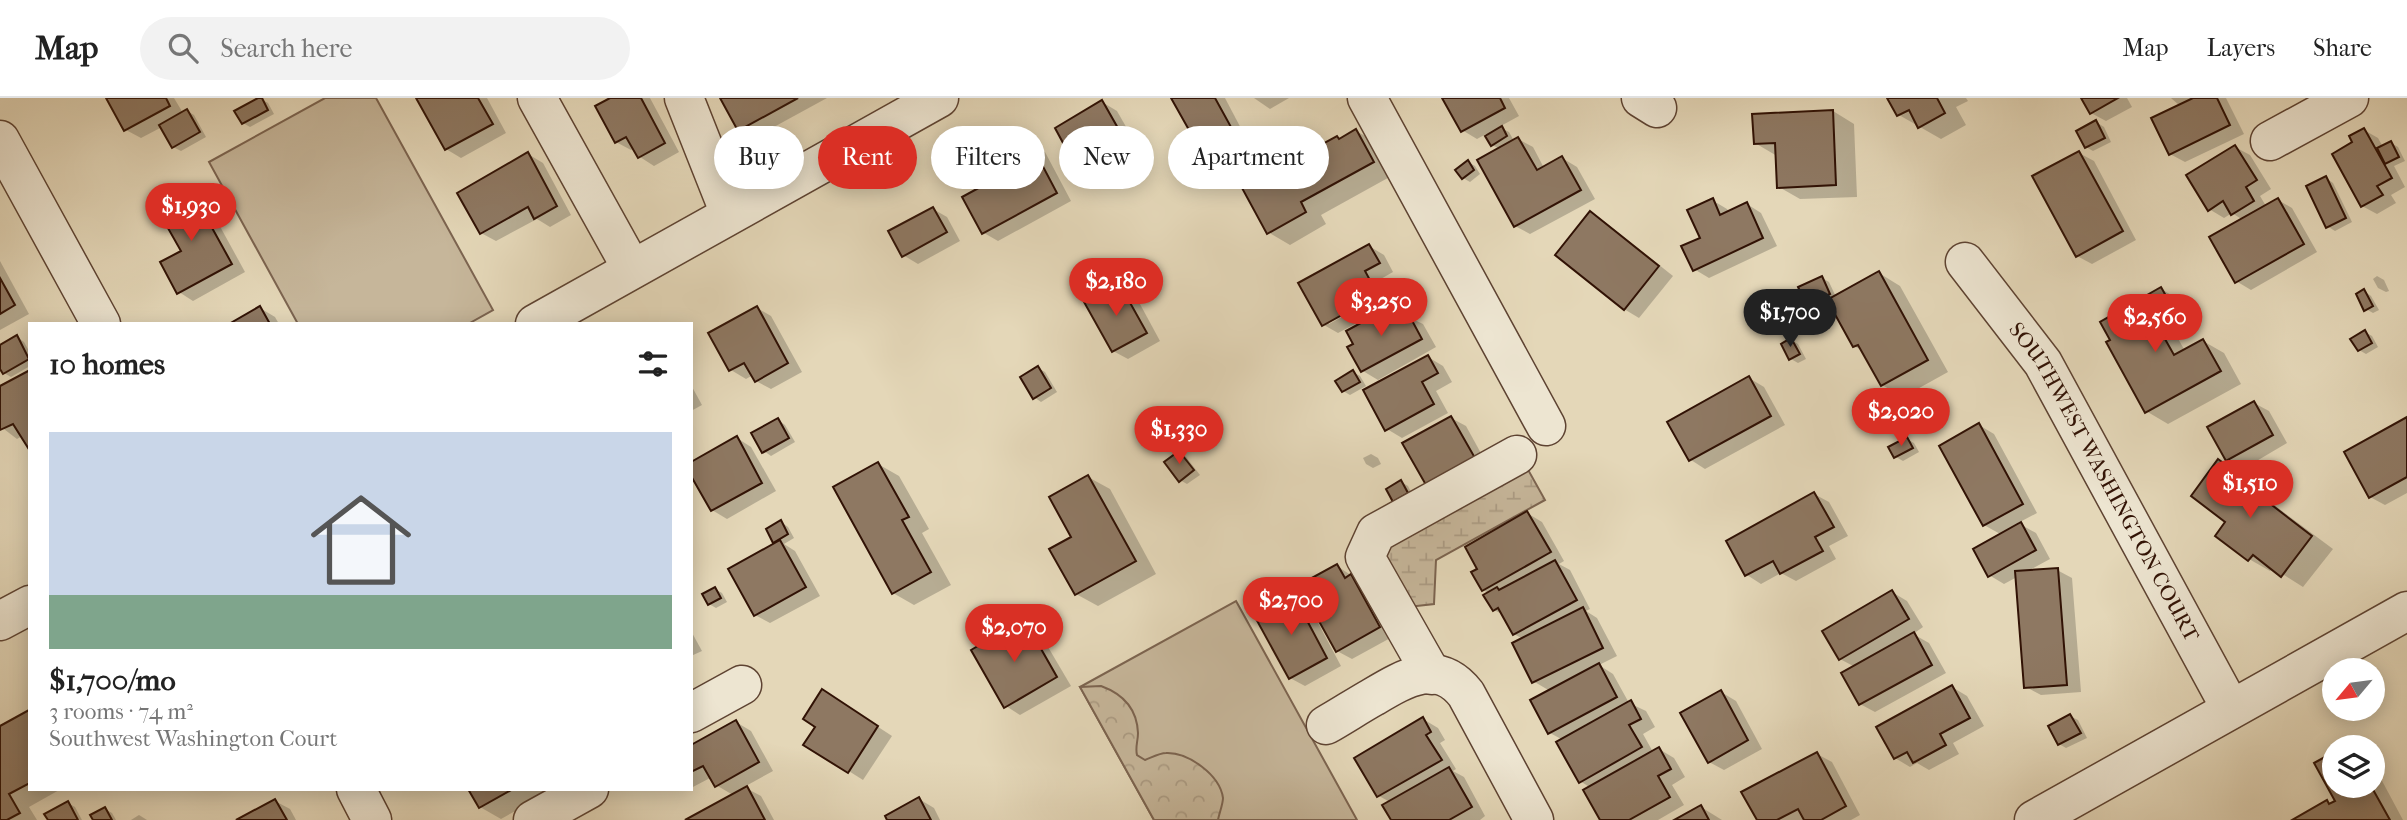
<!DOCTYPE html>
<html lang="en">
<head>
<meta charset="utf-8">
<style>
  body { margin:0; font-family:"IM FELL French Canon",serif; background:#f2f2f2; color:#222; height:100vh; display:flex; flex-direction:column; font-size:26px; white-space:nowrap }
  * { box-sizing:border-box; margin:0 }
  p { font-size:23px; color:#767676 }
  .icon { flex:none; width:38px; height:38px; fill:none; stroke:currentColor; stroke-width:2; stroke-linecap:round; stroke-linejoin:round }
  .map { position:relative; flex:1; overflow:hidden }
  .panel { position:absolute; left:28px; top:224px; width:665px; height:469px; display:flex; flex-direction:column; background:#fff; border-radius:0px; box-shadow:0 4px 18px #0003 }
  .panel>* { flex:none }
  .banner { position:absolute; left:714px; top:28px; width:665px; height:63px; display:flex; gap:14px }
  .needle { width:46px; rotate:241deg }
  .buttons { position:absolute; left:2322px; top:560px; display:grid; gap:14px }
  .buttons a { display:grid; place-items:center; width:63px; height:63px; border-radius:50%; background:#fff; box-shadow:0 4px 18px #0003; font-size:35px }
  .price { position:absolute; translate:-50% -60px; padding:0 16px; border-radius:24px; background:#d93025; color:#fff; font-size:23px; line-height:46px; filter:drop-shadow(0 2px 4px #0008) }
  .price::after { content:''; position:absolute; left:50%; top:42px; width:21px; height:16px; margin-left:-10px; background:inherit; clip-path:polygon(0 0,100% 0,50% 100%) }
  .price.current { background:#222; color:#fff }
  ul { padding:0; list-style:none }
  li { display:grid; align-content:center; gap:14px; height:371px; padding:0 21px }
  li+li { border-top:2px solid #e0e0e0 }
  li span { display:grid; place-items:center; height:217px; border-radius:0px; color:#555 }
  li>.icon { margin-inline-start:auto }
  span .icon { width:126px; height:126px; fill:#fffc; stroke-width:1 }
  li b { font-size:30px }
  h2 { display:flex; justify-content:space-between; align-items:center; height:84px; padding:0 21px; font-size:30px }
  .pill { padding:0 24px; border-radius:32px; background:#fff; box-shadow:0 4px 18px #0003; font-size:24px; line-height:63px }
  .pill.current { background:#d93025; color:#fff }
  header { display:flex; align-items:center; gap:42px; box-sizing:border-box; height:98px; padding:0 35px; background:#fff; border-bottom:2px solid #e0e0e0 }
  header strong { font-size:33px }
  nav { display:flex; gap:38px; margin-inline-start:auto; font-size:24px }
  .search { width:490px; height:63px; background:#f2f2f2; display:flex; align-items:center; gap:18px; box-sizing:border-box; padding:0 24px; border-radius:38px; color:#767676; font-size:26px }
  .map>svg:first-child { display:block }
  .green { fill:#c6b69a; stroke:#7c6450; stroke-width:2 }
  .forest { fill:url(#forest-crowns); stroke:#7c6450; stroke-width:2 }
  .wetland { fill:url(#wetland-marsh); stroke:#7c6450; stroke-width:2 }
  .shadow { fill:#0003 }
  .building { fill:#8e7862; stroke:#311205; stroke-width:2 }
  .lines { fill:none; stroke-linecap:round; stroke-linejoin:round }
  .minor-casing { stroke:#5e4332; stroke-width:41 }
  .minor { stroke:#ede5d1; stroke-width:38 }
  .labels { text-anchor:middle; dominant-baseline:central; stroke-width:5; stroke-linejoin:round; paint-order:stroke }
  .street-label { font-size:21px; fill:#311205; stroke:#ede5d1 }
</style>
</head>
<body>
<header>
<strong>Map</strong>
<div class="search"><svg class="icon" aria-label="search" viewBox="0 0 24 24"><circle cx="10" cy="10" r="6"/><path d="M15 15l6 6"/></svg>Search here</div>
<nav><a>Map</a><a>Layers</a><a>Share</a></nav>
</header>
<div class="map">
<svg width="2407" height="722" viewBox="0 0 2407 722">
  <defs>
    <pattern id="forest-crowns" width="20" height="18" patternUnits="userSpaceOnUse" patternTransform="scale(1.75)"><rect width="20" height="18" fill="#c6b69a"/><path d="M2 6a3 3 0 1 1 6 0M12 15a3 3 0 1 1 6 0" fill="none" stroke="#ab9b83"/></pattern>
    <pattern id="wetland-marsh" width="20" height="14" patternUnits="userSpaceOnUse" patternTransform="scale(1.75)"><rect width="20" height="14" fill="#c6b69a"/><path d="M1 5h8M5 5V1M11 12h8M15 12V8" fill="none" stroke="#ab9b83"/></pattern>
  </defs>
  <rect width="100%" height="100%" fill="#e4d7b8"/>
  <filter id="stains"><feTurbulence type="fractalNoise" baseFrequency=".00286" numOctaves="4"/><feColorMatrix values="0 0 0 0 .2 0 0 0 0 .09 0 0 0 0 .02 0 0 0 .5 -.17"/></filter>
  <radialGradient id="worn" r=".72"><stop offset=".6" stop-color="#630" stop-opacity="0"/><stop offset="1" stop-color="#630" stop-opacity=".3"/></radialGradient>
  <g class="green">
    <path d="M325 0H376L493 212 468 226H298L209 64Z"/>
    <path d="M1236 503 1357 722H1154L1080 589Z"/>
  </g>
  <path class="forest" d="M1101 588C1123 596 1137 610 1138 635 1138 643 1135 649 1137 657L1145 662C1151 660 1159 655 1166 655 1188 654 1220 677 1223 700 1223 706 1219 716 1218 722H1154L1080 589Z"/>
  <path class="wetland" d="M1522 361 1545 402 1436 462 1434 506 1408 509 1381 454Z"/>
  <g class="shadow">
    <path d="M108 0H174L183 15 187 13 194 17 206 39 181 53 173 49 162 29 141 40 126 32Z"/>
    <path d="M418 0H487L506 35 461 60 446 51Z"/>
    <path d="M614 0H650L679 54 654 68 640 59 635 50 631 52 616 44Z"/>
    <path d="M722 0H827L754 40 739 32Z"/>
    <path d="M1175 0H1225L1245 38 1214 55 1199 47Z"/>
    <path d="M1254 0H1289L1270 11Z"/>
    <path d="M1444 0H1509L1519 18 1499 29 1509 34 1514 43 1518 41 1533 49 1544 70 1562 60 1577 69 1595 101 1530 136 1515 128 1500 51 1492 47 1486 36 1477 41 1462 32Z"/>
    <path d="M1889 0H1966L1968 3 1956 9 1966 27 1941 41 1899 17Z"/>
    <path d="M2083 0H2127L2132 9 2106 23 2091 15Z"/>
    <path d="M2171 0H2226L2244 36 2185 64 2170 56 2180 8Z"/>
    <path d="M261 1 268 5 274 16 250 29 243 25Z"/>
    <path d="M1102 4 1117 13 1137 48 1091 74 1077 66Z"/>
    <path d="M1833 13 1854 26 1857 99 1800 101 1779 89 1777 58 1755 45Z"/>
    <path d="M2096 24 2104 29 2111 44 2093 53 2086 49Z"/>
    <path d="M2364 32 2378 40 2383 49 2391 45 2398 49 2405 63 2394 68 2405 89 2391 97 2396 105 2377 116 2362 108 2355 45Z"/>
    <path d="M1356 33 1378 45 1395 76 1321 117 1326 126 1290 147 1268 134 1337 40 1341 42Z"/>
    <path d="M1030 46 1045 54 1071 103 998 143 984 135 1023 67Z"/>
    <path d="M2235 49 2250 57 2271 91 2260 98 2266 108 2278 102 2292 110 2317 154 2251 192 2236 183 2243 122 2232 115 2224 120 2209 111Z"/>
    <path d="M2079 55 2094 63 2136 142 2092 166 2077 158Z"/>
    <path d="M528 56 543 65 571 117 550 129 537 121 496 143 481 135Z"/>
    <path d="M1468 64 1475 68 1480 76 1470 84 1463 80Z"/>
    <path d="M2326 80 2333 85 2352 124 2335 133 2327 128Z"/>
    <path d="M190 92 205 101 245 174 193 203 179 194Z"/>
    <path d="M1712 102 1727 111 1729 114 1747 106 1761 115 1777 148 1709 180 1694 171Z"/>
    <path d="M933 111 947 119 960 143 918 166 903 157Z"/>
    <path d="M1591 116 1605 124 1673 178 1639 220 1624 211Z"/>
    <path d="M1369 148 1384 157 1393 174 1379 182 1384 192 1329 222V226L1386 195 1392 206 1387 209 1423 226 1436 249 1378 282 1363 273 1350 250 1355 246 1373 220 1372 217 1338 235 1324 227Z"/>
    <path d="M0 163 29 216 0 232Z"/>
    <path d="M1879 175 1900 188 1948 274 1903 299 1882 287 1863 253 1854 248 1829 203 1814 209 1807 205 1822 180 1829 184 1836 199Z"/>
    <path d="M2377 178 2384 182 2389 193 2386 194 2378 190 2373 181Z"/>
    <path d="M1119 187 1134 195 1160 243 1128 261 1113 253Z"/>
    <path d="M2161 191 2183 204 2191 220 2172 230 2185 253 2203 243 2224 255 2241 286 2168 326 2146 313 2112 243Z"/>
    <path d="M2364 193 2371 198 2379 212 2373 215 2366 211Z"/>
    <path d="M260 210 275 219 279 226H232Z"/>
    <path d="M757 210 771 218 802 274 771 291 756 283 753 277 746 281 731 272 710 235Z"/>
    <path d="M2365 234 2372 238 2378 249 2366 256 2359 252Z"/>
    <path d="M17 239 24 244 30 255V268L11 279 4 275 0 267V249Z"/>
    <path d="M1791 242 1798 246 1806 261 1798 265 1791 261 1783 246Z"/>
    <path d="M1428 259 1443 268 1452 284 1436 293 1448 315 1402 340 1387 331Z"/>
    <path d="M1038 270 1045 274 1057 294 1041 304 1034 299Z"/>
    <path d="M1353 274 1360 278 1366 288 1350 297 1343 293Z"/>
    <path d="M1749 280 1764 289 1785 327 1705 371 1691 362Z"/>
    <path d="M691 287 702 307 691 313Z"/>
    <path d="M0 290 22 338 17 341 0 328Z"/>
    <path d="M2254 305 2269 313 2287 345 2243 371 2228 362Z"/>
    <path d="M1451 320 1466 328 1488 368 1442 394Z"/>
    <path d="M2407 321V395L2385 407 2370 399Z"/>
    <path d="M778 322 785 327 795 344 771 358 764 353Z"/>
    <path d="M1979 327 1994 336 2037 415 2018 425 2036 435 2050 461 2026 474 2057 472 2072 480 2081 594 2041 597 2026 589 2017 479 2004 486 1989 477 2002 437 1984 427Z"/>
    <path d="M737 340 751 349 776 393 727 421 712 412Z"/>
    <path d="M1907 341 1914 345 1919 354 1903 363 1896 359Z"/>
    <path d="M1179 355 1186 359 1200 377 1187 386 1180 382Z"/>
    <path d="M1371 356 1378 360 1381 366 1373 370 1366 366 1363 360Z"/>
    <path d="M2218 363 2265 394 2262 398 2333 451 2303 489 2273 470 2270 473 2249 461 2227 424Z"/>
    <path d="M878 366 899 378 929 431 922 435 951 487 914 507 893 495Z"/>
    <path d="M1088 379 1110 391 1156 476 1098 508 1076 496 1073 440Z"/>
    <path d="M1401 384 1408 388 1414 400 1401 406Z"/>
    <path d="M1814 396 1829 404 1848 438 1829 448 1836 461 1796 483 1781 475 1761 486 1747 477Z"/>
    <path d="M1527 415 1542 424 1564 463 1559 466 1570 472 1590 511 1586 513 1597 520 1617 558 1599 567 1613 576 1629 605 1646 613 1655 629 1643 636 1653 654 1659 651 1674 660 1685 679 1672 687 1684 707 1658 722H1602L1591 690 1580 683 1563 642 1550 635V593L1533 583 1523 541 1514 536 1504 517 1494 512 1489 495 1483 492 1479 472Z"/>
    <path d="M781 424 788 429 794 440 784 446 795 453 820 498 770 525 755 517 778 446 774 443Z"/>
    <path d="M1337 468 1366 487 1394 538 1352 561 1337 553Z"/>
    <path d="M715 491 722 495 727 504 716 510 709 506Z"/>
    <path d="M1892 494 1907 503 1923 529 1913 536 1929 545 1946 575 1875 614 1860 606 1855 569 1840 561Z"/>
    <path d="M1294 500 1309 508 1341 568 1305 588 1290 580Z"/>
    <path d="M1024 523 1038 532 1071 588 1020 617 1006 608Z"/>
    <path d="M691 533 702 553 691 558Z"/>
    <path d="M1952 589 1967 598 1984 628 1953 645 1959 656 1929 672 1917 665 1910 669 1895 660 1878 629Z"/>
    <path d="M1721 594 1736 603 1762 651 1724 672 1709 664Z"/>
    <path d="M837 602 892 638 863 682 806 646Z"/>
    <path d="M29 614 30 691H61L29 709 37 722H2L0 718V630Z"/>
    <path d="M2070 618 2078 622 2087 640 2066 650 2059 646Z"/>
    <path d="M1423 621 1438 630 1445 642 1440 645 1456 671 1453 673 1464 679 1485 718 1480 722H1393L1390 704 1379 698Z"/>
    <path d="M736 624 751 633 773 673 744 689 761 698 774 722H688L733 697 716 687 712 679 691 690V649Z"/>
    <path d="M1817 656 1832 664 1860 717 1851 722H1759Z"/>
    <path d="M2334 656V688H2373V666L2403 722H2296L2327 704 2332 707 2338 704 2317 666Z"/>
    <path d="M470 691H555L501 721 480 709Z"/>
    <path d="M919 701 934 710 940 722H889Z"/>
    <path d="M275 703 290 711 296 722H240Z"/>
    <path d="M68 705 75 709 82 722H50Z"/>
    <path d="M1701 709 1722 722H1678Z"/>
    <path d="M105 711 112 715 116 722H95Z"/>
    <path d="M139 717 147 722H131Z"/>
  </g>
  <g class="building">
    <path d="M106 0H166L170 8 124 33Z"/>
    <path d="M258 0H262L268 12 242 26 234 13Z"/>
    <path d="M416 0H478L493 26 445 52Z"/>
    <path d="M610 0H641L665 45 638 60 626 39 615 45 595 8Z"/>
    <path d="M720 0H798L738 33Z"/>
    <path d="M1171 0H1215L1231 29 1198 48Z"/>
    <path d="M1442 0H1500L1505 10 1461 34Z"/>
    <path d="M1887 0H1937L1945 15 1918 30 1909 12 1897 18Z"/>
    <path d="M2081 0H2118L2090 16Z"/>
    <path d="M2193 0H2217L2230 27 2169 57 2151 20Z"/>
    <path d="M1102 2 1123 39 1075 67 1055 30Z"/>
    <path d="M187 11 200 34 172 50 159 27Z"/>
    <path d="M1833 12 1836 87 1777 90 1775 45 1754 46 1752 16Z"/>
    <path d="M2096 22 2105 40 2085 50 2076 33Z"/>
    <path d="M1502 28 1507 38 1491 48 1485 38Z"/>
    <path d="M2364 30 2392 80 2377 88 2383 97 2361 109 2332 56 2352 44 2349 38Z"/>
    <path d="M1356 31 1374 64 1301 104 1306 114 1267 136 1242 90 1337 38 1339 41Z"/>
    <path d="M1518 39 1537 72 1562 58 1581 92 1514 129 1477 62Z"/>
    <path d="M2391 43 2399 59 2385 66 2377 50Z"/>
    <path d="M1030 44 1057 95 982 136 962 99 1021 67 1013 53Z"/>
    <path d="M2235 47 2257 82 2246 89 2254 103 2231 117 2223 103 2208 113 2186 77Z"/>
    <path d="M2079 53 2123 133 2076 159 2032 78Z"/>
    <path d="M528 54 557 108 534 121 528 109 480 136 457 95Z"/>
    <path d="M1468 62 1474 72 1462 81 1455 72Z"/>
    <path d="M2326 78 2346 120 2326 130 2306 88Z"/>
    <path d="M190 90 232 166 177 196 160 164 181 153 156 109Z"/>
    <path d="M1713 100 1720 117 1747 104 1763 140 1693 173 1681 148 1700 140 1687 112Z"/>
    <path d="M2278 100 2304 146 2235 185 2209 139Z"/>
    <path d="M933 109 947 134 902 159 888 133Z"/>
    <path d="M1590 113 1659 168 1624 212 1555 157Z"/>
    <path d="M1369 146 1380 165 1365 173 1378 197 1322 228 1298 185Z"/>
    <path d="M1879 173 1928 262 1881 288 1858 247 1853 249 1827 202Z"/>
    <path d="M1822 178 1830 196 1806 206 1798 189Z"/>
    <path d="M0 180 15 207 0 216Z"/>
    <path d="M1119 185 1147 235 1112 254 1084 204Z"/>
    <path d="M2161 189 2171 207 2152 218 2174 257 2203 241 2221 273 2145 315 2106 244 2110 242 2100 224Z"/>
    <path d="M2364 191 2373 208 2364 213 2356 196Z"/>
    <path d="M260 208 270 226H229Z"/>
    <path d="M757 208 788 265 755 284 744 265 729 273 708 235Z"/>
    <path d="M1390 209 1397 221 1408 215 1422 241 1361 274 1347 249 1353 246 1346 233Z"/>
    <path d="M2365 232 2372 245 2358 253 2350 241Z"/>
    <path d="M17 237 29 261 3 276 0 271V247Z"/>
    <path d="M1791 240 1800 256 1789 262 1781 246Z"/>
    <path d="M1428 257 1438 275 1422 284 1434 306 1385 333 1363 292Z"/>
    <path d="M1038 268 1051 290 1033 301 1020 279Z"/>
    <path d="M30 272V353L13 326 0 332V288Z"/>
    <path d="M1353 272 1360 284 1342 294 1335 283Z"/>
    <path d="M1749 278 1771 318 1689 363 1667 324Z"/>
    <path d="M2254 303 2273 337 2226 363 2207 329Z"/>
    <path d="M1451 318 1475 360 1426 387 1402 345Z"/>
    <path d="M2407 319V379L2369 400 2344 354Z"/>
    <path d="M778 320 789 340 762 355 751 335Z"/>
    <path d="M1979 325 2023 406 1983 428 1939 348Z"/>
    <path d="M737 338 762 385 711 413 691 378V364Z"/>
    <path d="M1907 339 1913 350 1894 360 1888 349Z"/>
    <path d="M1179 353 1194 372 1179 384 1164 364Z"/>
    <path d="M2218 361 2245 381 2242 384 2312 438 2281 479 2253 457 2248 463 2215 438 2225 424 2191 398Z"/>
    <path d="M878 364 909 419 902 422 931 474 892 496 833 389Z"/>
    <path d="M1088 377 1136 463 1075 497 1049 451 1071 439 1049 399Z"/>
    <path d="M1401 382 1408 395 1393 404 1386 391Z"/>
    <path d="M1814 394 1834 429 1815 439 1823 453 1780 476 1773 463 1745 478 1726 443Z"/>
    <path d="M1527 413 1551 454 1482 493 1471 474 1477 471 1465 449Z"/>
    <path d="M781 422 788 436 773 445 766 431Z"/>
    <path d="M2021 424 2036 452 1988 479 1973 451Z"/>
    <path d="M780 442 806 489 754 518 728 471Z"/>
    <path d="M1555 462 1577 502 1513 537 1498 510 1493 513 1483 497 1497 489 1499 492Z"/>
    <path d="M1337 466 1345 480 1351 476 1380 529 1336 554 1299 487Z"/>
    <path d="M2058 470 2067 587 2024 590 2015 473Z"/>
    <path d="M715 489 721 500 708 507 702 496Z"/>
    <path d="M1892 492 1909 521 1839 562 1822 533Z"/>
    <path d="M1294 498 1327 560 1289 581 1255 519Z"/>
    <path d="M1583 509 1603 550 1532 585 1512 545Z"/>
    <path d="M1024 521 1057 579 1004 610 971 552Z"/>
    <path d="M1914 534 1932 567 1859 607 1841 575Z"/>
    <path d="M1599 565 1617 599 1548 636 1530 602Z"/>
    <path d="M1952 587 1970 620 1940 636 1946 647 1913 665 1907 654 1894 661 1876 629Z"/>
    <path d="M822 591 878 628 848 675 803 647 815 629 803 621Z"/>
    <path d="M1721 592 1748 642 1708 665 1680 615Z"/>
    <path d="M1631 602 1641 621 1629 627 1642 649 1579 685 1556 644Z"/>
    <path d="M29 612 30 685 9 696 20 715 7 722H0V628Z"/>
    <path d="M2070 616 2081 635 2058 647 2048 628Z"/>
    <path d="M1423 619 1431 634 1426 637 1442 662 1377 699 1354 660Z"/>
    <path d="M736 622 759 664 715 689 703 668 691 674V647Z"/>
    <path d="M1659 649 1671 671 1658 678 1670 699 1629 722H1600L1583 692Z"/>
    <path d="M1817 654 1846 708 1821 722H1804L1798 711 1777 722H1757L1741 694Z"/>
    <path d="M2334 654V688H2371L2390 722H2292L2327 702 2329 706 2335 703 2314 665Z"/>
    <path d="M1449 669 1472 709 1449 722H1391L1382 707Z"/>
    <path d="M747 688 765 722H685Z"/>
    <path d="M468 691H513L479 710Z"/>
    <path d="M919 699 931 722H887L885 718Z"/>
    <path d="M275 701 287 722H236Z"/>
    <path d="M68 703 78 722H48L44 716Z"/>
    <path d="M1701 707 1709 722H1674Z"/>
    <path d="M105 709 112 722H93L90 717Z"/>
  </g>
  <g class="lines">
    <g class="minor-casing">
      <g id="minor">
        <path d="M537 0 632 171"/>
        <path d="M684 0 730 116"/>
        <path d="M1367 0 1546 328"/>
        <path d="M1641 0 1657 10"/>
        <path d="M0 42 101 226"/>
        <path d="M2270 43 2349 0"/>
        <path id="s1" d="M1965 164 2043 265 2231 611"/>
        <path d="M535 226 939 0"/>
        <path d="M0 523 30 507"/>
        <path d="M1432 577 1365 459 1376 435 1517 357"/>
        <path d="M691 615 742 587"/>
        <path d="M1326 627C1342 618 1357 608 1373 599 1405 580 1438 560 1466 596L1534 722"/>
        <path d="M356 691 372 722"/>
        <path d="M533 722 589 691"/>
        <path d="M2034 722 2407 513"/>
      </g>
    </g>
    <use href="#minor" class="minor"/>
  </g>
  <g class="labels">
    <g class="street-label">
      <text stroke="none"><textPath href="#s1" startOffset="261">SOUTHWEST WASHINGTON COURT</textPath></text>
    </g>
  </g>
  <rect width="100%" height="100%" filter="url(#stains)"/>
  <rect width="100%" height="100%" fill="url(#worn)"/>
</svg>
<div class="buttons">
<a><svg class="needle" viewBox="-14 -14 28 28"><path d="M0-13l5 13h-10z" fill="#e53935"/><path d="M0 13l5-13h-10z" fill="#767676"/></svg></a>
<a><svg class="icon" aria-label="layers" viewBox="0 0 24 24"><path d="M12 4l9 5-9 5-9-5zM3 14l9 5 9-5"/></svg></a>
</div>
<b class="price" style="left:191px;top:145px">$1,930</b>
<b class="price" style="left:1116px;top:220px">$2,180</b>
<b class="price" style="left:1381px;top:240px">$3,250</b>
<b class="price current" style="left:1790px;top:251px">$1,700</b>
<b class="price" style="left:2155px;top:256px">$2,560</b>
<b class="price" style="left:1901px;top:350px">$2,020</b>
<b class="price" style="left:1179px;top:368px">$1,330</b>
<b class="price" style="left:2250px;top:422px">$1,510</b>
<b class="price" style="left:1291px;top:539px">$2,700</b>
<b class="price" style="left:1014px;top:566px">$2,070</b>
<div class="banner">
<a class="pill">Buy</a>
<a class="pill current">Rent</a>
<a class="pill">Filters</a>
<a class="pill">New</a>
<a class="pill">Apartment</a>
</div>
<section class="panel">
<h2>10 homes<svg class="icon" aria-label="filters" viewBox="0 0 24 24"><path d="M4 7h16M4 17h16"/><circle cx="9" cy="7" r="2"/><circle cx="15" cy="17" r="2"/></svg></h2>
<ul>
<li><span style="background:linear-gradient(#c9d6e8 75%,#7fa58c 0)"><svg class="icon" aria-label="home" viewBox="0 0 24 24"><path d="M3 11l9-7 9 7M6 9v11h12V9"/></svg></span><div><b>$1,700/mo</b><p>3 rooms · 74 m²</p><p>Southwest Washington Court</p></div></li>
</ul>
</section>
</div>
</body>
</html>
